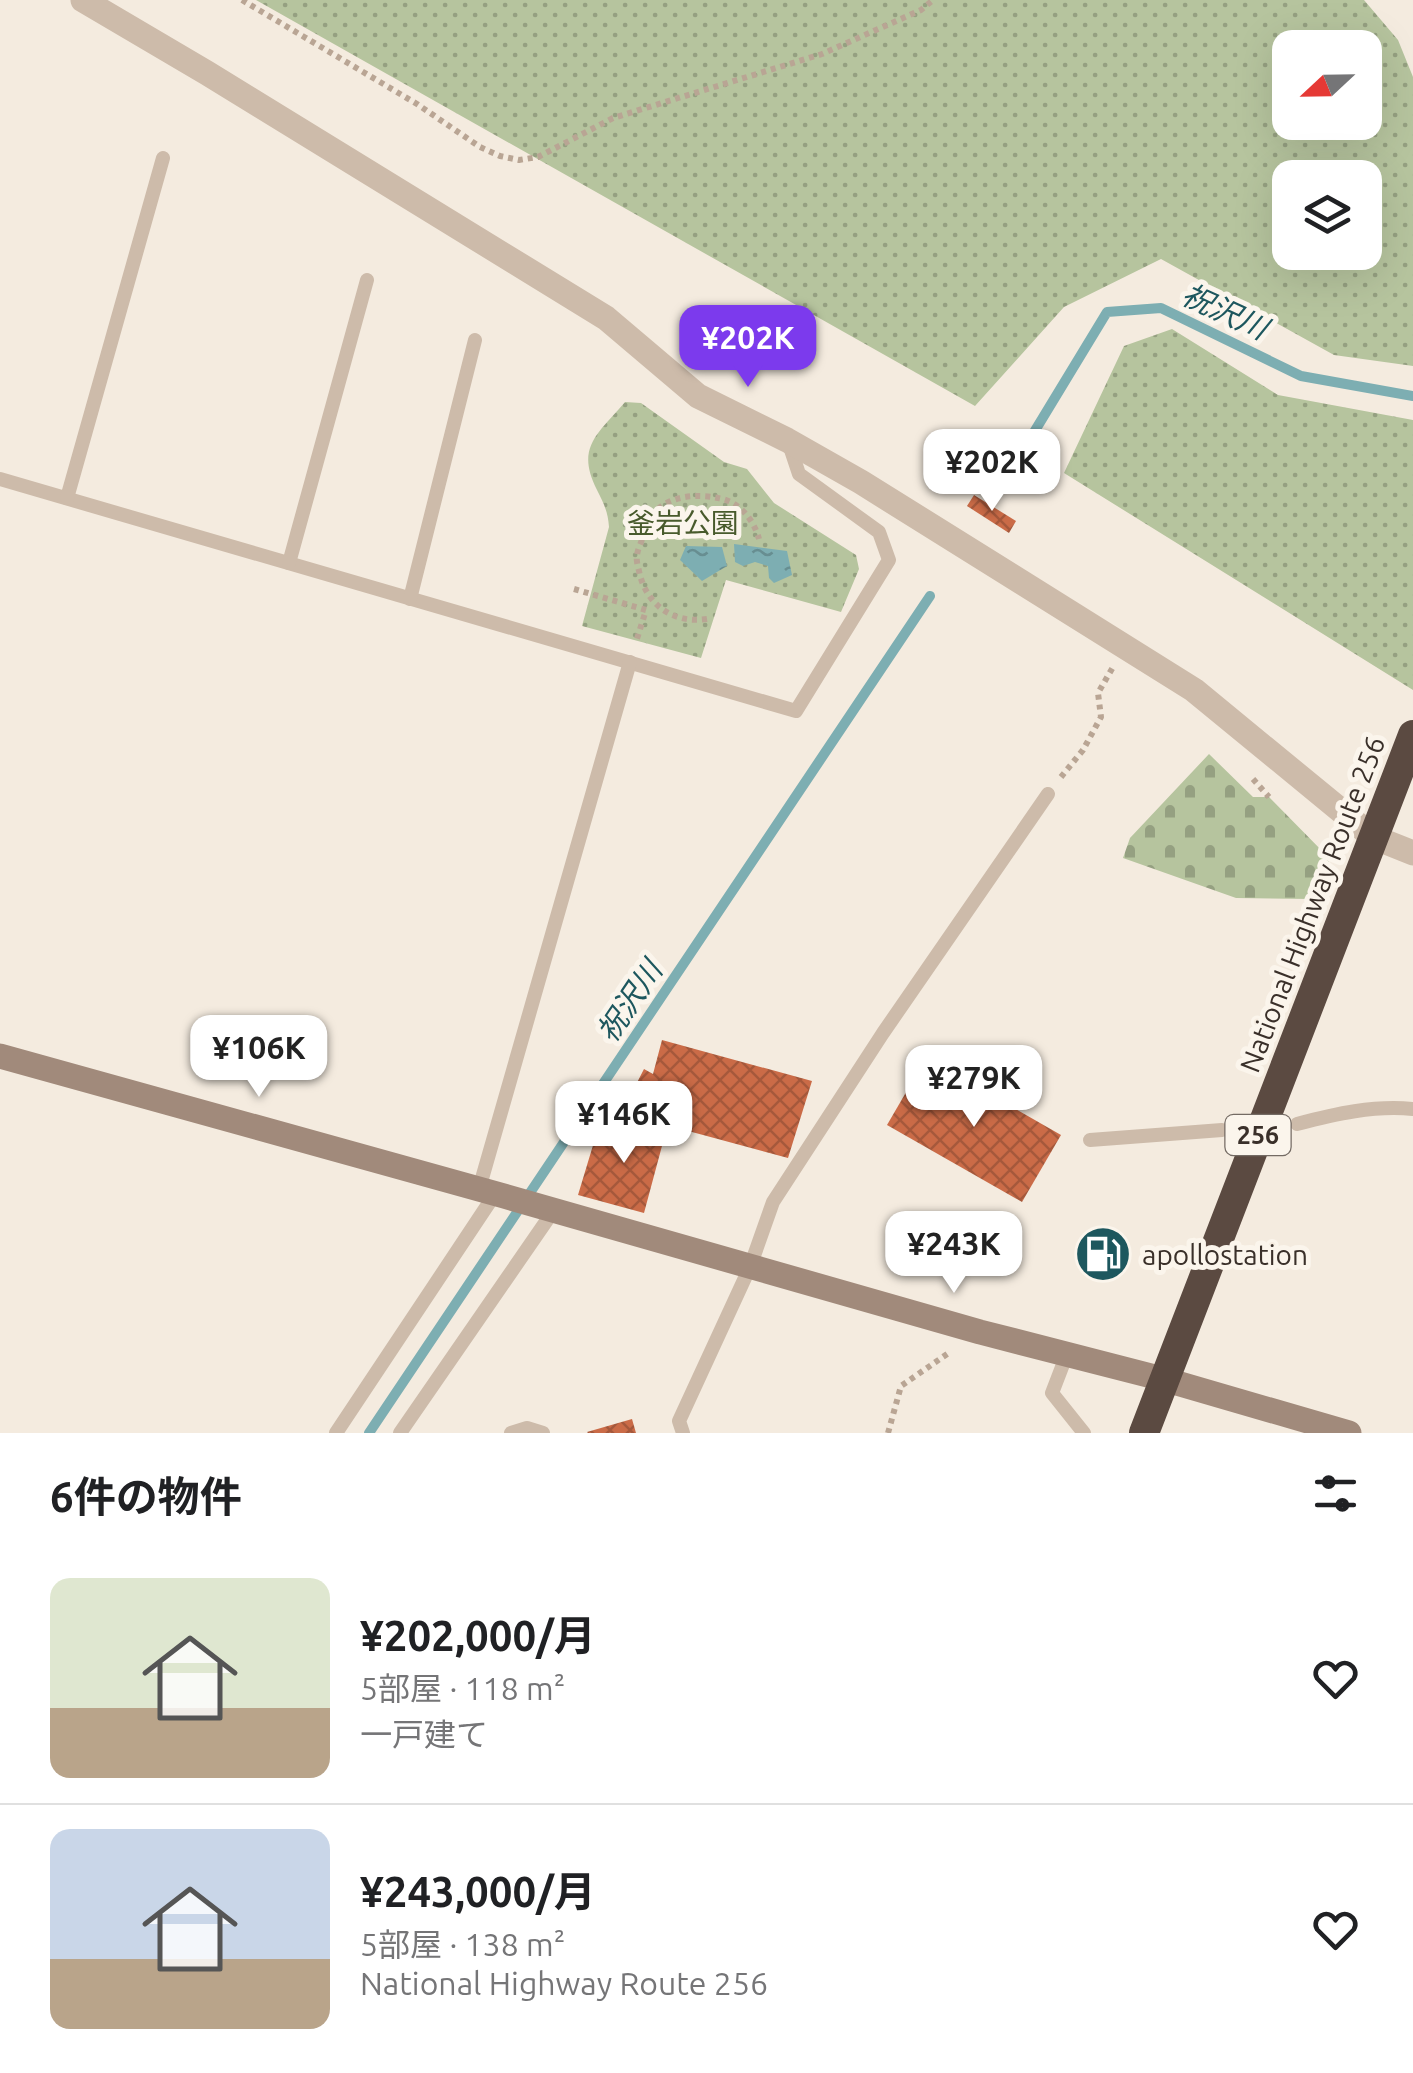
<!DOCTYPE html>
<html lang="ja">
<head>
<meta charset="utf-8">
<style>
  body { margin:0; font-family:Ubuntu,"Noto Sans JP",sans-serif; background:#f6f6f6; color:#202124; height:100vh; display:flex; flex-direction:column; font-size:38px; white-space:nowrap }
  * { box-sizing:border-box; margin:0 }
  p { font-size:32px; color:#757577 }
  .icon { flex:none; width:55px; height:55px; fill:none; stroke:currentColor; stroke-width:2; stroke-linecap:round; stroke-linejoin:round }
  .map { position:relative; height:1433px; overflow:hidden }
  .panel { display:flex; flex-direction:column; background:#fff; flex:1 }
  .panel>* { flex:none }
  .needle { width:65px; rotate:248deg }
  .tools { position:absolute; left:1272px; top:30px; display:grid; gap:20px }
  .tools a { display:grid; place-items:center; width:110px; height:110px; border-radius:20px; background:#fff; box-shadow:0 10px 40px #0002; font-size:50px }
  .price { position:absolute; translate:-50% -85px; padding:0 22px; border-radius:20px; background:#fff; color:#222; font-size:32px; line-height:65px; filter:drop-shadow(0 2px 5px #0008) }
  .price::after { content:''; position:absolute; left:50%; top:60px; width:30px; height:22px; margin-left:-15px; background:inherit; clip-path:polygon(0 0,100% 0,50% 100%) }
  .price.current { background:#7c3aed; color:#fff }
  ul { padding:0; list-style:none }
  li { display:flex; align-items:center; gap:30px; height:250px; padding:0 50px }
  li+li { border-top:2px solid #e0e0e0 }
  li span { display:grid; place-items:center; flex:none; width:280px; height:200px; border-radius:20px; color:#555 }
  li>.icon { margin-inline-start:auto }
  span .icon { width:120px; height:120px; fill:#fffc; stroke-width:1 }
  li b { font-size:42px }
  h2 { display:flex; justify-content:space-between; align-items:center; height:120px; padding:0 50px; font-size:42px }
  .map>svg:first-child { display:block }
  .green { fill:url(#green-dots); fill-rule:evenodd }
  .cemetery { fill:url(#cemetery-stones) }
  .water { fill:url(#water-ripples) }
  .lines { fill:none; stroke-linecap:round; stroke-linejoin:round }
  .stream { stroke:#7daeb2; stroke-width:10 }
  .building { fill:url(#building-cross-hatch) }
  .path { stroke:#b9a594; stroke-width:6; stroke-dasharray:5 5; stroke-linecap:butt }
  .lane { stroke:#cdbbaa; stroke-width:14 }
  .street { stroke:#cdbbaa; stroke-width:25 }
  .secondary { stroke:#a18a7b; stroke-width:25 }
  .highway { stroke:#5b4a41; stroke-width:30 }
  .labels { text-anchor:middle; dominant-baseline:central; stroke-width:10; stroke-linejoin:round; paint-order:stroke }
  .shield { fill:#fbf5ec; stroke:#746b64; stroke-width:2.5 }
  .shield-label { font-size:25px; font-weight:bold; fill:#3a302a }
  .park-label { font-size:28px; fill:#485a2c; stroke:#fbf5ec }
  .street-label { font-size:28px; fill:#3a302a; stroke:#fbf5ec }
  .poi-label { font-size:28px; fill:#3a302a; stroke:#fbf5ec; text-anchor:start }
  .water-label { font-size:30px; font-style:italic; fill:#1d575e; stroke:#fbf5ec }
</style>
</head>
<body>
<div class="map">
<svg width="1413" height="1433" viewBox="0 0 1413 1433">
  <defs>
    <pattern id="green-dots" width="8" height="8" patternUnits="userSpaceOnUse" patternTransform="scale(2.5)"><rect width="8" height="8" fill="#b6c49e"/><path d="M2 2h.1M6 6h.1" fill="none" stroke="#95a081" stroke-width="1.8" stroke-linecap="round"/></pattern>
    <pattern id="cemetery-stones" width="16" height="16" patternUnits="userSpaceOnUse" patternTransform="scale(2.5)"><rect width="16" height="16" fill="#b6c49e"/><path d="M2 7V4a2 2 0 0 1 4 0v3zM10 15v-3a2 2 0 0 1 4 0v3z" fill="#95a081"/></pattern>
    <pattern id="water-ripples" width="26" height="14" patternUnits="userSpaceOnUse" patternTransform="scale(2.5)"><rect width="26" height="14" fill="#7daeb2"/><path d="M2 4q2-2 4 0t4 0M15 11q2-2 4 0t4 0" fill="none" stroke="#678e91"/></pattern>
    <pattern id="building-cross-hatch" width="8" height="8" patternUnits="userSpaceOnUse" patternTransform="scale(2.5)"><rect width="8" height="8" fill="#ca6b47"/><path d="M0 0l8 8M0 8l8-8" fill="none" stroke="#a5583b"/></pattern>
  </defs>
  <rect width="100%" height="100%" fill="#f4ebdf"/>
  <g class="green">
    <path d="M256 0H1364L1398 40 1413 77V366L1334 355 1161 259 1064 307 975 406ZM1290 48H1365V122H1290ZM1290 178H1365V252H1290Z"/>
    <path d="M1172 329 1278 395 1413 420V690L1064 473 1124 346Z"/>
    <path d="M625 402 641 403 724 462 747 469 774 503 856 555 859 569 841 612 726 580 701 658 582 626 609 527C608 512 604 504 597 490 575 447 598 434 625 402Z"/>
  </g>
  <path class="cemetery" d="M1209 754 1253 797H1269L1330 859 1311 899 1236 898 1123 858 1130 838Z"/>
  <g class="water">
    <path d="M734 544 787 551 792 575 774 583 769 578 768 566 755 562 743 566 735 562Z"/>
    <path d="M686 546 722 547 727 566 702 581 680 560Z"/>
  </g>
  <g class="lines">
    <g class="stream">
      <path d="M994 498 1107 312 1161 308 1301 376 1413 396"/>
      <path d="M369 1433 930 596"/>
    </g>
  </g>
  <g class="building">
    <path d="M974 495 1016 521 1009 533 967 506Z"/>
    <path d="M662 1040 812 1081 788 1158 644 1119 648 1111 625 1106 644 1069 653 1074Z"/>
    <path d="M926 1058 1061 1135 1022 1202 887 1125Z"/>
    <path d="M622 1117 666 1131 644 1213 578 1195 594 1142 599 1137 615 1143Z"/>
    <path d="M632 1419 636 1433H588L587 1432Z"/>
  </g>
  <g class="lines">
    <g class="path">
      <path d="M242 0 417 104 480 147 500 156 519 160 538 157 613 118 822 54 921 10 933 0"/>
      <path d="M574 589 646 610 636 642"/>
      <path d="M707 619C673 624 646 605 639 571 638 566 636 561 637 556 637 550 642 541 644 534 647 526 652 514 659 508 675 495 700 494 718 498 739 501 754 520 759 539"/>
      <path d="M1061 777 1083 750 1101 717 1098 693 1113 667"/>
      <path d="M1253 779 1269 797"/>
      <path d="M888 1433 901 1386 950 1352"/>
    </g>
    <g class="lane">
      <path d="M0 479 796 711 889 560 879 532 799 474 788 441"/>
      <path d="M67 498 163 158"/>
      <path d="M289 563 367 280"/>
      <path d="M410 599 475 340"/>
      <path d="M1297 1124C1335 1114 1374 1105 1413 1109"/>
      <path d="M1090 1140 1222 1130"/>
      <path d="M479 1189 630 662"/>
      <path d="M1067 1354 1052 1393 1084 1433"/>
      <path d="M336 1433 495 1194"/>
      <path d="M400 1433 554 1210"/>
      <path d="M511 1433 527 1428 543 1433"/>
      <path d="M683 1433 679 1421 750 1267 773 1202 883 1033 1048 794"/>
    </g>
    <path class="street" d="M83 0 207 73 606 318 698 396 787 440 861 482 1194 690 1373 837 1413 853"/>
    <path class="secondary" d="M0 1056 504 1196 980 1332 1163 1379 1349 1433"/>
    <path class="highway" d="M1144 1433 1413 735"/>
  </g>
  <defs>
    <g id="fuel-disc" transform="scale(2.875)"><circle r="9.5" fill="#1d575e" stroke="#fbf5ec"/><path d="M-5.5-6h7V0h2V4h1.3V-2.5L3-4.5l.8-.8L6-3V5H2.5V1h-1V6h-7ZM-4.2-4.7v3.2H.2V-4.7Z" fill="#fff"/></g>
  </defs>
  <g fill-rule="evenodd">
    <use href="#fuel-disc" x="1103" y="1254"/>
  </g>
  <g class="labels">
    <rect class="shield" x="1225.5" y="1115" width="65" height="40" rx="8"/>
    <g class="shield-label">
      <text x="1258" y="1135">256</text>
    </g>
    <g class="park-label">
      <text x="683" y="522">釜岩公園</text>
    </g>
    <g class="street-label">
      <text transform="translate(1312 904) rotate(-69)">National Highway Route 256</text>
    </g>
    <g class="poi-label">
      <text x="1142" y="1254">apollostation</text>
    </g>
    <g class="water-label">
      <text transform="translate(1225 311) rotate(25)">祝沢川</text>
      <text transform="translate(629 1001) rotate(-56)">祝沢川</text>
    </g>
  </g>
</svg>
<div class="tools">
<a><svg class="needle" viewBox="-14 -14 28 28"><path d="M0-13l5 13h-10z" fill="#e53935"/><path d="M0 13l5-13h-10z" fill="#757577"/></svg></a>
<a><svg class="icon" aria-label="layers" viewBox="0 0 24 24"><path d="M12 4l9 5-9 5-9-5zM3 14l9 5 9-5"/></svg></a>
</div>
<b class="price current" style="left:748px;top:390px">¥202K</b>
<b class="price" style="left:992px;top:514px">¥202K</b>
<b class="price" style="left:259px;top:1100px">¥106K</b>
<b class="price" style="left:974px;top:1130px">¥279K</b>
<b class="price" style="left:624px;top:1166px">¥146K</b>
<b class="price" style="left:954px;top:1296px">¥243K</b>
</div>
<section class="panel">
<h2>6件の物件<svg class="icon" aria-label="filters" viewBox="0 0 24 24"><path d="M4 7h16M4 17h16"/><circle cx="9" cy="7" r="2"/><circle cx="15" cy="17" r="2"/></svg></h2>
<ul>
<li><span style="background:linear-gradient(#dfe7d0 65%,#b9a48a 0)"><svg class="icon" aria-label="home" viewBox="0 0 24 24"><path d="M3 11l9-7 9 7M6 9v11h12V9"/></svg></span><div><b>¥202,000/月</b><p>5部屋 · 118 m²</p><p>一戸建て</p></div><svg class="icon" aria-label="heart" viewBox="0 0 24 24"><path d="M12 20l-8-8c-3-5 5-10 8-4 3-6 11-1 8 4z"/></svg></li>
<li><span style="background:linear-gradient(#c9d6e8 65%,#b9a48a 0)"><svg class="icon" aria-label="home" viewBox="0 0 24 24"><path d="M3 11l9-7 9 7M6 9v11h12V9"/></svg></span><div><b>¥243,000/月</b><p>5部屋 · 138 m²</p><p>National Highway Route 256</p></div><svg class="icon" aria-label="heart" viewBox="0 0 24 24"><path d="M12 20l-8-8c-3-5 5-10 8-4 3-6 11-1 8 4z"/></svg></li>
</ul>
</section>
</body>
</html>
